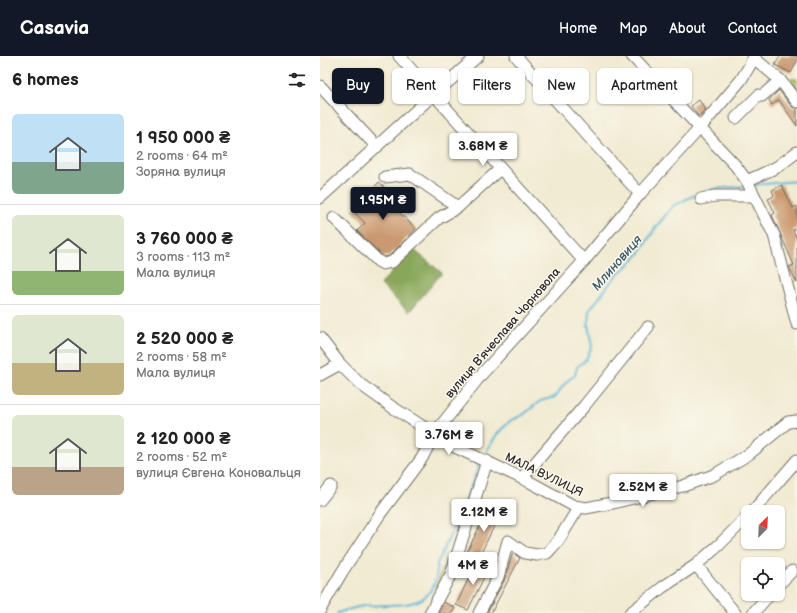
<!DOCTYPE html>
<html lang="en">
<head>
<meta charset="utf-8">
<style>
  body { margin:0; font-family:"Balsamiq Sans",sans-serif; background:#f2f2f2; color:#222; height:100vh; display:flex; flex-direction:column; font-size:15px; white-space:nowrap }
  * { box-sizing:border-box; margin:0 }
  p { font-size:13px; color:#767676 }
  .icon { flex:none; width:22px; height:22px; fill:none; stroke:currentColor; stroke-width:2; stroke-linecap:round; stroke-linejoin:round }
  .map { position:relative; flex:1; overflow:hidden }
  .side { display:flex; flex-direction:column; background:#fff; width:320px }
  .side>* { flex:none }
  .banner { position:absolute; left:12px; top:12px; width:380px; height:36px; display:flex; gap:8px }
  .needle { width:26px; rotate:24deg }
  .buttons { position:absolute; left:421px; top:449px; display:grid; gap:8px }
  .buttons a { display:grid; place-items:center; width:44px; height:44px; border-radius:6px; background:#fff; box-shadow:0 1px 3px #0004; font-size:20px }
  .price { position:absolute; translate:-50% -34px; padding:0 9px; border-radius:4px; background:#fff; color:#222; font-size:13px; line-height:26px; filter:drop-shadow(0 1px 2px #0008) }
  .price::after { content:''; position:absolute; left:50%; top:24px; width:12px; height:9px; margin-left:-6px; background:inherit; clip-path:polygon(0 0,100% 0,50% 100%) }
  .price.current { background:#111827; color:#fff }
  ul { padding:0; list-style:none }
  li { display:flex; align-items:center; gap:12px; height:100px; padding:0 12px }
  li+li { border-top:1px solid #e0e0e0 }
  li span { display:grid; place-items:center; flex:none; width:112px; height:80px; border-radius:6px; color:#555 }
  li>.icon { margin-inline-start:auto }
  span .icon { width:48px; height:48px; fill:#fffc; stroke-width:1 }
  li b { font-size:17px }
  h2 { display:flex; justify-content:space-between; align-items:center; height:48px; padding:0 12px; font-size:17px }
  .chip { padding:0 14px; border-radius:6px; background:#fff; box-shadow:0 1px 3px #0004; font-size:14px; line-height:36px }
  .chip.current { background:#111827; color:#fff }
  header { display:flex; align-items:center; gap:24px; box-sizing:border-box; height:56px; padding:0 20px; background:#111827; color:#fff }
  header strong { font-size:19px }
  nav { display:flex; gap:22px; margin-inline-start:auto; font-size:14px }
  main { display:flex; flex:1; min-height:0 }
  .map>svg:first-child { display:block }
  .green { fill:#acc165; stroke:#6c7648 }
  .forest { fill:#89a75a; stroke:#5a6942 }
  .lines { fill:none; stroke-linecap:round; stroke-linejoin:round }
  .stream { stroke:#5ab5d8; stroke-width:2 }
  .building { fill:#ca996f }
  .minor-casing { stroke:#706e65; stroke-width:13 }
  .minor { stroke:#fff; stroke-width:11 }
  .labels { text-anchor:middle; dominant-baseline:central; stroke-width:3; stroke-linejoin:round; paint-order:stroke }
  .street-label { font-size:12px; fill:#2b2b2b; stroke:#fbf7ec }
  .water-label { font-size:13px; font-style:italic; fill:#3b5b68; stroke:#fbf7ec }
</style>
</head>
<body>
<header>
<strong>Casavia</strong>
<nav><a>Home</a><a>Map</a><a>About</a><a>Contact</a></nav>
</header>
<main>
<section class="side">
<h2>6 homes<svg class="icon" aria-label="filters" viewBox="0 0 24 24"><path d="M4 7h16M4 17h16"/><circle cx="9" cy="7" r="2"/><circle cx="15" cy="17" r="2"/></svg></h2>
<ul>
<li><span style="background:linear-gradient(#bfe0f5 60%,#7fa58c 0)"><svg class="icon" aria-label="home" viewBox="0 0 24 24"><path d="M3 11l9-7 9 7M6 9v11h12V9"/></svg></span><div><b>1 950 000 ₴</b><p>2 rooms · 64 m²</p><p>Зоряна вулиця</p></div></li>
<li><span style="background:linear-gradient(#dfe7d0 70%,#8fb573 0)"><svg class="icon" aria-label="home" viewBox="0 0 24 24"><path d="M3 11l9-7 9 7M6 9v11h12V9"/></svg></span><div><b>3 760 000 ₴</b><p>3 rooms · 113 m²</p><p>Мала вулиця</p></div></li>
<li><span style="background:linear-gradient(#dfe7d0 60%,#c2b280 0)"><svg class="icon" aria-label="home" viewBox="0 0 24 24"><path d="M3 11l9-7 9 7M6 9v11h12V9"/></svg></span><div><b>2 520 000 ₴</b><p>2 rooms · 58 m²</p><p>Мала вулиця</p></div></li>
<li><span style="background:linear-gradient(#dfe7d0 65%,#b9a48a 0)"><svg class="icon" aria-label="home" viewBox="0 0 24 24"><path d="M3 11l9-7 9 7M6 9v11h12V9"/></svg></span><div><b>2 120 000 ₴</b><p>2 rooms · 52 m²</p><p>вулиця Євгена Коновальця</p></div></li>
</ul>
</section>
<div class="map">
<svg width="477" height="557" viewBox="0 0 477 557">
  <rect width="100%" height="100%" fill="#fbf7ec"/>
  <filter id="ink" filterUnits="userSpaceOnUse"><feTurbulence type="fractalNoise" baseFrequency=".025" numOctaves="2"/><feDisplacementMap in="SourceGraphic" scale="8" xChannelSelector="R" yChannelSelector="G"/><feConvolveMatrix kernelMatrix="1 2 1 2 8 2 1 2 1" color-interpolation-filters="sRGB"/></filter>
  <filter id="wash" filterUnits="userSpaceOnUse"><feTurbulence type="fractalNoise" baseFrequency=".012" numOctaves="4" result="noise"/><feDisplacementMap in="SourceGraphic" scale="16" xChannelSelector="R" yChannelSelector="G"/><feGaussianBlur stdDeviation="0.9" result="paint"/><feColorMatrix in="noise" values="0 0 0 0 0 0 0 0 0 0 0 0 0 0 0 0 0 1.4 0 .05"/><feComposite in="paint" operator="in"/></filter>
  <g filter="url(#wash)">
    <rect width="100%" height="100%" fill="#f1ebd2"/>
    <g class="green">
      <path d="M471 23H477V37L470 27Z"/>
      <path d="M122 512 128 515 119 533 116 531Z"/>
    </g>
    <path class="forest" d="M94 194 122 217 89 256 60 228Z"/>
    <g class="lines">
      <g class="stream">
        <path d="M432 129 477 125"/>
        <path d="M163 401 177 378 190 365 203 359 220 345 235 341 246 326 255 319 257 311 266 304 272 290 268 269 269 255 297 218 304 213 319 198 336 171 353 150 373 140 394 133 426 130"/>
        <path d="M17 557C25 555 35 551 44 550 80 547 117 557 117 508L141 456 160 406"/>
      </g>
    </g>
    <g id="blocks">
      <g class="building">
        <path d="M460 0H477V5L471 17 455 9Z"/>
        <path d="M459 34 471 50 477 53V70L459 44 452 49 449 44Z"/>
        <path d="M379 44 386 54 378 60 371 50Z"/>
        <path d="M59 126 81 147 76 153 96 173 69 200 64 201 37 175 45 167 32 154Z"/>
        <path d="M462 129 473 152 477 150V172L473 174 477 183V227L469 211 474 209 452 159 455 157 448 143 454 140 452 134Z"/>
        <path d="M168 453 180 458 159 501 147 496Z"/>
        <path d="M193 497 200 502 171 557H167L184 524Z"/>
        <path d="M157 505 169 511 148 554 136 549Z"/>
        <path d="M124 546 135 552 132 557H118Z"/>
      </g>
    </g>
  </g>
  <g filter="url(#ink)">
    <use href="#blocks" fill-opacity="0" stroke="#706e65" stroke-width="1"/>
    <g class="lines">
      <g class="minor-casing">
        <g id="minor">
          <path d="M79 0 264 205"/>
          <path d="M196 0 320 138"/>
          <path d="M312 0 415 109 427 125 454 179 477 268"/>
          <path d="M434 2 460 24 477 46"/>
          <path d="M0 30 57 91"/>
          <path d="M416 62 439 39 442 40 460 24"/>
          <path d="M65 121 90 118 138 151 180 113"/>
          <path d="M427 125 457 111 477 96"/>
          <path d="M0 142 113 39 158 0"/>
          <path d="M381 143 395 140H434"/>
          <path d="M14 162 58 205 63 208 72 206 119 162 138 151"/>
          <path d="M0 282 20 308 40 328 72 351 135 391 210 426 254 450 266 452 297 446 363 430 394 419 429 398 468 366 477 365"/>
          <path d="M0 319 20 308"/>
          <path d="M202 422 265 349 328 271"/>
          <path d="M0 444 11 430"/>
          <path d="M432 456 477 404"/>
          <path d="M376 509 415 557"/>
          <path d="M458 529 472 515"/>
          <path d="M0 554 22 516 60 458 102 402 115 377 161 319 264 205 320 138 380 72 421 24 430 9 434 0"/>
          <path d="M110 557 131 518 167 405"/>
          <path d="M159 557 178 521 188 485 205 497 217 499 227 497 238 485 259 451"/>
          <path d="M310 557 343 531 376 509 399 489 428 460"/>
          <path d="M433 557 450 538"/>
        </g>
      </g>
      <use href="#minor" class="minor"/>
    </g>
  </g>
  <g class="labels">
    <g class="street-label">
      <text transform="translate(183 277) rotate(-49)">вулиця Вʼячеслава Чорновола</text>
      <text transform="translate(224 419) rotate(26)">МАЛА ВУЛИЦЯ</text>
    </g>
    <g class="water-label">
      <text transform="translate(297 207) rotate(-49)">Млиновиця</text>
    </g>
  </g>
</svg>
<div class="buttons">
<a><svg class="needle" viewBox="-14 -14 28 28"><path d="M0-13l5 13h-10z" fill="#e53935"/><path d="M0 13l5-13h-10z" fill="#767676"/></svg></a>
<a><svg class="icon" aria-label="locate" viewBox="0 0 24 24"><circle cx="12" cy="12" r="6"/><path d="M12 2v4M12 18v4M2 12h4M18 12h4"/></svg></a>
</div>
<b class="price" style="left:163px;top:111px">3.68M ₴</b>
<b class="price current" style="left:63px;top:165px">1.95M ₴</b>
<b class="price" style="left:129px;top:400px">3.76M ₴</b>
<b class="price" style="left:323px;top:452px">2.52M ₴</b>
<b class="price" style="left:164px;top:477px">2.12M ₴</b>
<b class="price" style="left:153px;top:530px">4M ₴</b>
<div class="banner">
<a class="chip current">Buy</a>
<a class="chip">Rent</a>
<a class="chip">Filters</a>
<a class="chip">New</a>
<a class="chip">Apartment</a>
</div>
</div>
</main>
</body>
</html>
